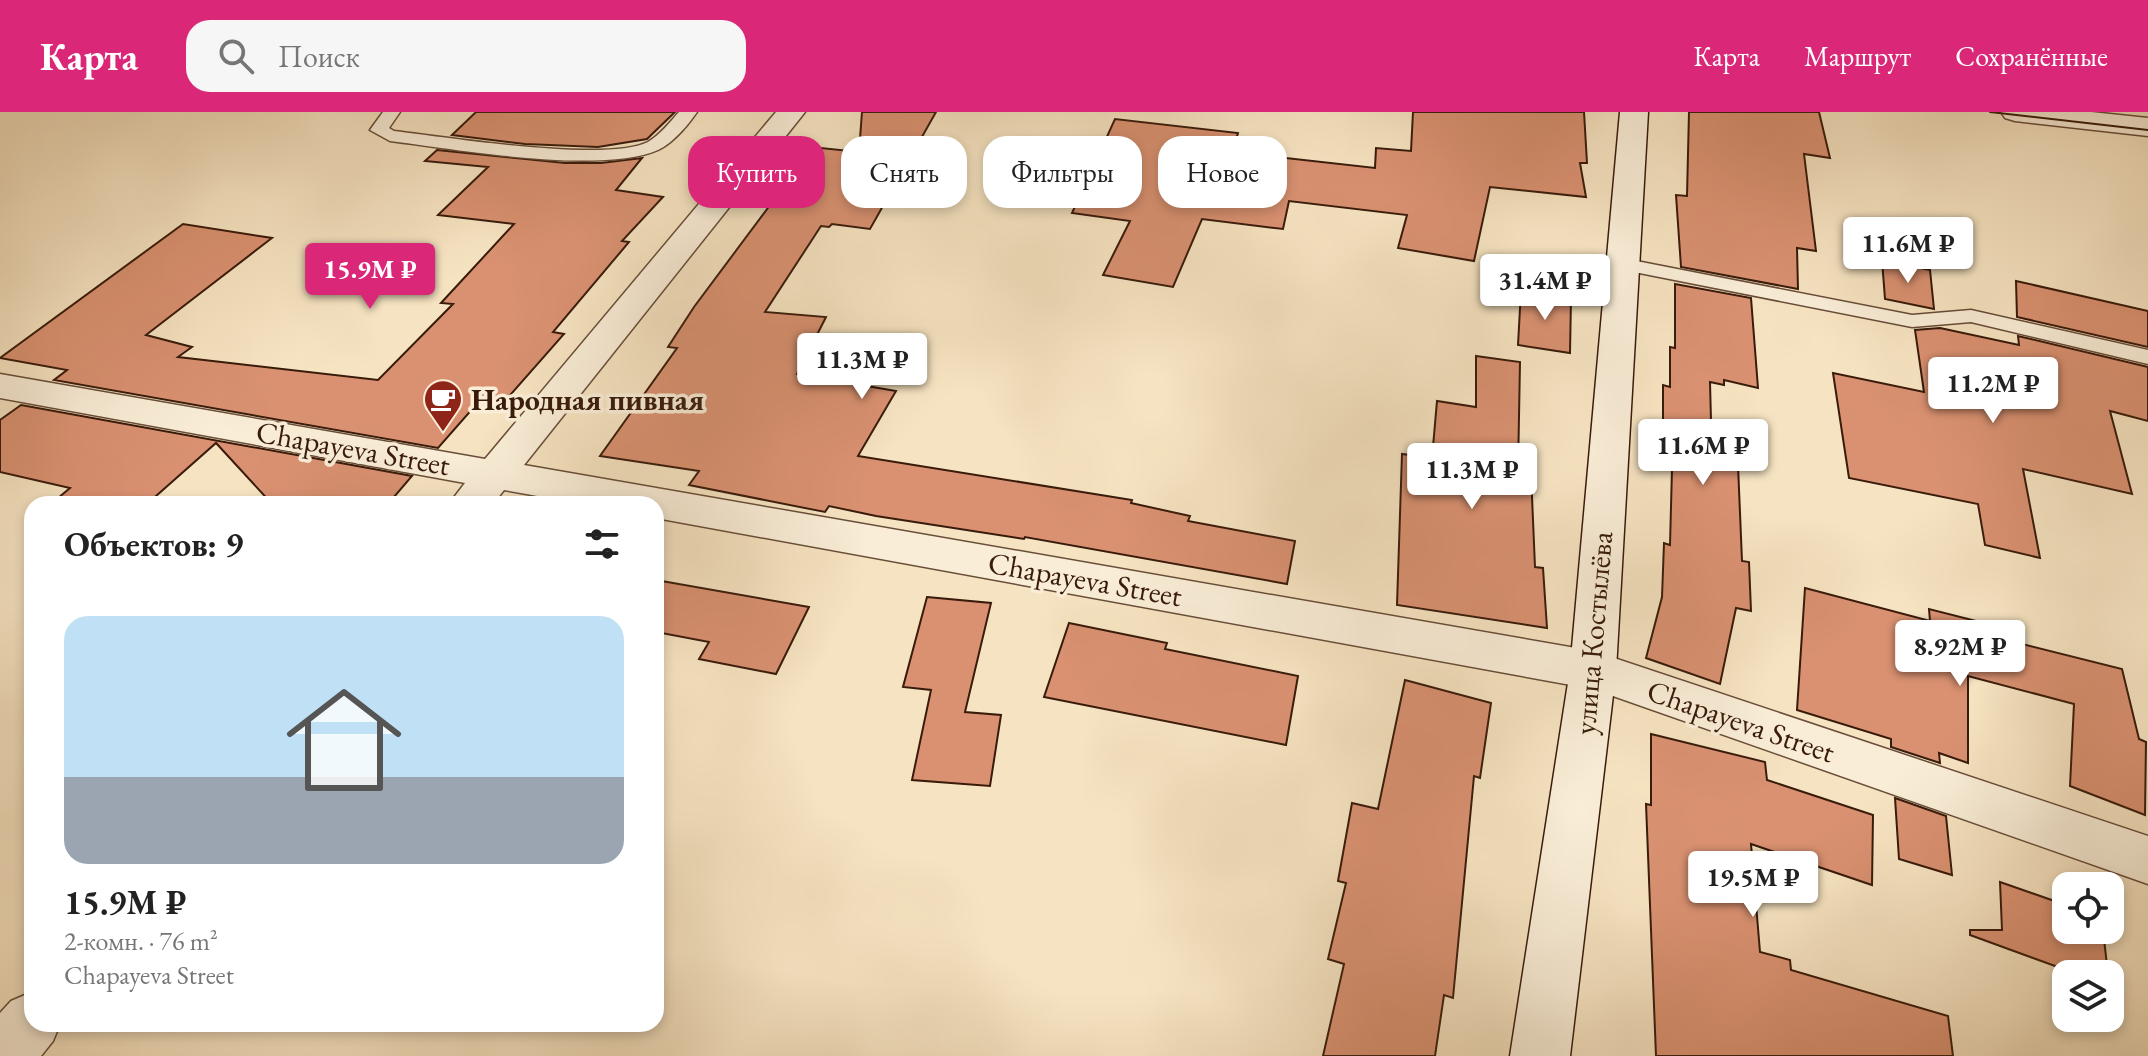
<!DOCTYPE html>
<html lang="ru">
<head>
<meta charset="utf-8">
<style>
  body { margin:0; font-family:"EB Garamond",serif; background:#f6f6f6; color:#222; height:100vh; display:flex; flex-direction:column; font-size:30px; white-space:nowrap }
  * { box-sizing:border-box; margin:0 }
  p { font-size:26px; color:#767676 }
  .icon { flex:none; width:44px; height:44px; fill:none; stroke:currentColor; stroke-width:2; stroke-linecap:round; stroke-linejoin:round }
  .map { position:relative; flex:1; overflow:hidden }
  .sheet { position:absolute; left:24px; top:384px; width:640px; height:536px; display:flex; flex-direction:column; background:#fff; border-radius:24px; box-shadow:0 4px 12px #0003 }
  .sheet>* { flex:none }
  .guide { position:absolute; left:688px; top:24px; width:760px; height:72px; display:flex; gap:16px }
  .controls { position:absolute; left:2052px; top:760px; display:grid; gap:16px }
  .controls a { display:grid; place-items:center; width:72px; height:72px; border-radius:16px; background:#fff; box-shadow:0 4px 12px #0003; font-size:40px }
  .price { position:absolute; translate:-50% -68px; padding:0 18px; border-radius:8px; background:#fff; color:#222; font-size:26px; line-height:52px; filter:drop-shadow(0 2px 4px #0008) }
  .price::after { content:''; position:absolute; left:50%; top:48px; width:24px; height:18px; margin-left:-12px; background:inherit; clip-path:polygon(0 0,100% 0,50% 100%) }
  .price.active { background:#db2777; color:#fff }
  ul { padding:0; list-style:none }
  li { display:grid; align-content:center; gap:16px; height:424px; padding:0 40px }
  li+li { border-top:2px solid #e0e0e0 }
  li span { display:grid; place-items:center; height:248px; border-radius:24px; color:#555 }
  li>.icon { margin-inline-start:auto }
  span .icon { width:144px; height:144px; fill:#fffc; stroke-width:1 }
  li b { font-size:34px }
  h2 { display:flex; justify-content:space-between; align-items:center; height:96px; padding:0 40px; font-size:34px }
  .chip { padding:0 28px; border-radius:24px; background:#fff; box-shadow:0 4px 12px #0003; font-size:28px; line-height:72px }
  .chip.active { background:#db2777; color:#fff }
  header { display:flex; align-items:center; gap:48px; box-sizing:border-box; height:112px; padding:0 40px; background:#db2777; color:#fff }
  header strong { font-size:38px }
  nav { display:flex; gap:44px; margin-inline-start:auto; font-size:28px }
  .search { width:560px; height:72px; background:#f6f6f6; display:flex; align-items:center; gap:20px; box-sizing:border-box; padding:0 28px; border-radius:24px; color:#767676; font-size:30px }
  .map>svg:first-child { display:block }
  .building { fill:#d99171; stroke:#391b0b; stroke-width:2 }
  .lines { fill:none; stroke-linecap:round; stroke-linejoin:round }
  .service-casing { stroke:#684d38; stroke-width:3 }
  .minor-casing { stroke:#684d38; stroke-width:3 }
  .tertiary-casing { stroke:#684d38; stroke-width:3 }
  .secondary-casing { stroke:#391b0b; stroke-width:3 }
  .service { fill:#f9edd7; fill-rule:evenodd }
  .minor { fill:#f9edd7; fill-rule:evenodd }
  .tertiary { fill:#f9edd7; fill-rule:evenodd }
  .secondary { fill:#f9edd7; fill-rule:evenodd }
  .tram { stroke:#391b0b; stroke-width:2 }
  .labels { text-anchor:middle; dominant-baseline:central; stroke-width:7; stroke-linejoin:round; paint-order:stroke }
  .poi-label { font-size:30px; font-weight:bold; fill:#391b0b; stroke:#f9edd7; text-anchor:start }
  .street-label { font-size:30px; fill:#391b0b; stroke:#f9edd7 }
</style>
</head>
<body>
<header>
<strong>Карта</strong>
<div class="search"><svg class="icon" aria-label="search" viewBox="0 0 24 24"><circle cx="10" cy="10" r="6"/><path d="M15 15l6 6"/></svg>Поиск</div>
<nav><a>Карта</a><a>Маршрут</a><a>Сохранённые</a></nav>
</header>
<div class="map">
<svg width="2148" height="944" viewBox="0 0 2148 944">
  <rect width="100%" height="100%" fill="#f6e3c1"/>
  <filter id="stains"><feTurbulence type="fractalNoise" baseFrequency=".0025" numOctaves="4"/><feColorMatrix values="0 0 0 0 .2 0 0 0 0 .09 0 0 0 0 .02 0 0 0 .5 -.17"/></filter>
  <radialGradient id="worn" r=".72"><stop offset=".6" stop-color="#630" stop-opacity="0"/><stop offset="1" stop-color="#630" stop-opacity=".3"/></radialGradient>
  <g class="building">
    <path d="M476 0H675L647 27 598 35 525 32 452 23Z"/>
    <path d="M862 0H936L870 117 832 112 829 115 821 114 765 200 826 205 797 262 896 279 858 344 1132 388 1131 391 1190 404 1188 409 1295 429 1287 472 1025 425 1024 427 876 404 829 394 825 400 689 373 699 359 600 344 677 236 668 235 694 195 779 81 789 83 821 36 859 40Z"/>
    <path d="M1413 0H1584L1587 51H1580L1586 85 1490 75 1474 149 1398 136 1407 103 1289 89 1283 117 1202 107 1173 175 1103 163 1130 109 1072 101 1115 7 1238 21 1232 40 1375 56 1376 36 1411 39Z"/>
    <path d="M1689 0H1819L1830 46 1804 42 1816 139 1797 136 1798 177 1681 155 1676 83 1687 84Z"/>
    <path d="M437 38 565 51H601L642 46 616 78 663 85 622 129 629 130 553 220 564 222 504 290 481 287 438 336 54 268 67 258 0 246 183 112 272 126 146 223 192 235 178 245 378 268 453 192 441 191 514 112 438 103 488 55 425 49Z"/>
    <path d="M1882 148 1930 158 1934 197 1885 187Z"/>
    <path d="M2016 169 2148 199V235L2017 205Z"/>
    <path d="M1675 172 1751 186 1758 276 1724 268V273L1710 270 1712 347 1738 353 1742 449 1749 450 1751 499 1736 496 1720 572 1646 546 1662 485 1664 431 1670 433 1673 318 1663 316V273L1670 275V235L1675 236Z"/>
    <path d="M1521 178 1571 186 1570 241 1518 233Z"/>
    <path d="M1940 216 2019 233 2018 224 2148 255V309L2110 299 2132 382 2023 357 2040 446 1985 433 1978 392 1849 366 1833 261 1924 280 1915 218Z"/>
    <path d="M1476 244 1520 250 1518 359 1531 361 1535 455 1543 456 1547 516 1397 493 1402 342 1432 346 1437 289 1476 295Z"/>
    <path d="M21 293 412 364 388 392H272L216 331 147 392H51L70 376 0 360V308Z"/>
    <path d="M656 468 809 495 776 562 699 547 709 530 656 520Z"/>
    <path d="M1805 476 1930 509 1929 497 1992 513 1994 525 2122 557 2139 627 2146 630 2145 703 2070 674 2074 592 1968 564V651L1939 641 1940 651 1891 635V627L1797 598Z"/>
    <path d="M927 485 991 491 965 600 1001 603 990 674 912 668 931 578 903 575Z"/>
    <path d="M1069 511 1167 531 1165 537 1298 564 1286 633 1044 585Z"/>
    <path d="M1405 568 1491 591 1480 666 1474 664 1453 886 1444 883 1435 944H1323L1344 852 1328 847 1346 771 1338 769 1352 691 1378 697Z"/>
    <path d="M1651 622 1765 650 1767 668 1873 703 1872 773 1751 732 1760 840 1790 848 1791 858 1948 904 1953 944H1656L1646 692 1651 693Z"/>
    <path d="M1895 686 1946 704 1952 763 1899 747Z"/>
    <path d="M2000 770 2066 793V818H2103L2108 862H2077L1970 823V818H2002Z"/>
  </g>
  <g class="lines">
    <g class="service-casing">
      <g id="service">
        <path d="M383 0H400L389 16 394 19C446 25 606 51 648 30 660 23 670 10 679 0H697C688 13 673 31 658 38 601 63 454 37 390 29L370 18Z"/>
        <path d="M1621 146 1912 203 1971 198 2148 238V252L1971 210 1912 215 1614 156 1611 152Z"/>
      </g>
    </g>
    <g class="minor-casing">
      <g id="minor">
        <path d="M2001 0H2091L2148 6V24L2015 9 2005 6Z"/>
        <path d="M1593 539 2148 724V772L1576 571 1570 558 1576 545Z"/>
      </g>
    </g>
    <g class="tertiary-casing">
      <g id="tertiary">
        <path d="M776 0H805L524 353 1593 539 1610 545 1616 558 1610 571 1593 577 656 406V392H582L504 378 493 392H449L465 371 0 286V262L485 347Z"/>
        <path d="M32 880V912H60L53 929 41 944H0V901L11 889Z"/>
      </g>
    </g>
    <g class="secondary-casing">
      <path id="secondary" d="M1620 0H1648L1616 558 1570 944H1510L1570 558Z"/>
    </g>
    <use href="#service" class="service"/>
    <use href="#minor" class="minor"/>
    <use href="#tertiary" class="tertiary"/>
    <use href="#secondary" class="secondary"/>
    <path class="tram" d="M1990 0 2148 18"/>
  </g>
  <defs>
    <g id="cafe-pin" transform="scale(2)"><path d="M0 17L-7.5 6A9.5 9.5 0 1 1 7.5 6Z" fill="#8f2418" stroke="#f9edd7"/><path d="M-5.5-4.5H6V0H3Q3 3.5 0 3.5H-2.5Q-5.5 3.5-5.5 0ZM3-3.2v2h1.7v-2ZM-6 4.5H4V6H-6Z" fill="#fff"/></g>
  </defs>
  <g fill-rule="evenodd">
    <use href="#cafe-pin" x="443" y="287"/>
  </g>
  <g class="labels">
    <g class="poi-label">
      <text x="471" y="287">Народная пивная</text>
    </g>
    <g class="street-label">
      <text transform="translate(353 336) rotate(10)">Chapayeva Street</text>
      <text transform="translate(1085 467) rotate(10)">Chapayeva Street</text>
      <text transform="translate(1593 521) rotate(-85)">улица Костылёва</text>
      <text transform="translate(1741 609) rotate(19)">Chapayeva Street</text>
    </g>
  </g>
  <rect width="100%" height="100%" filter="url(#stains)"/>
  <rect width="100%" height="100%" fill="url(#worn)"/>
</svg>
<div class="controls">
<a><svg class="icon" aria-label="locate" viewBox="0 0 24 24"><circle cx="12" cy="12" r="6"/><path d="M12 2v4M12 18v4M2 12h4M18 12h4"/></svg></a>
<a><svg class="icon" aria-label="layers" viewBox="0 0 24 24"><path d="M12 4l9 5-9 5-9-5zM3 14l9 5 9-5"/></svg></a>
</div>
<b class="price" style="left:1908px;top:173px">11.6M ₽</b>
<b class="price active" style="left:370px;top:199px">15.9M ₽</b>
<b class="price" style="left:1545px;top:210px">31.4M ₽</b>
<b class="price" style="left:862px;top:289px">11.3M ₽</b>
<b class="price" style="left:1993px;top:313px">11.2M ₽</b>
<b class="price" style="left:1703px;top:375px">11.6M ₽</b>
<b class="price" style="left:1472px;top:399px">11.3M ₽</b>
<b class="price" style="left:1960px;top:576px">8.92M ₽</b>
<b class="price" style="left:1753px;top:807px">19.5M ₽</b>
<div class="guide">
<a class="chip active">Купить</a>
<a class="chip">Снять</a>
<a class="chip">Фильтры</a>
<a class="chip">Новое</a>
</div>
<section class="sheet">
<h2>Объектов: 9<svg class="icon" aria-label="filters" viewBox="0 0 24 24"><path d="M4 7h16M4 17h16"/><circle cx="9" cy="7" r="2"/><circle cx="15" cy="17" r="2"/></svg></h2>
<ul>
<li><span style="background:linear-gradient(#bfe0f5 65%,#9aa5b1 0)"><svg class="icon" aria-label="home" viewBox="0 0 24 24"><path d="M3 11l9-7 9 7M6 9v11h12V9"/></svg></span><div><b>15.9M ₽</b><p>2-комн. · 76 m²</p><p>Chapayeva Street</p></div></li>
</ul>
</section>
</div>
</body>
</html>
